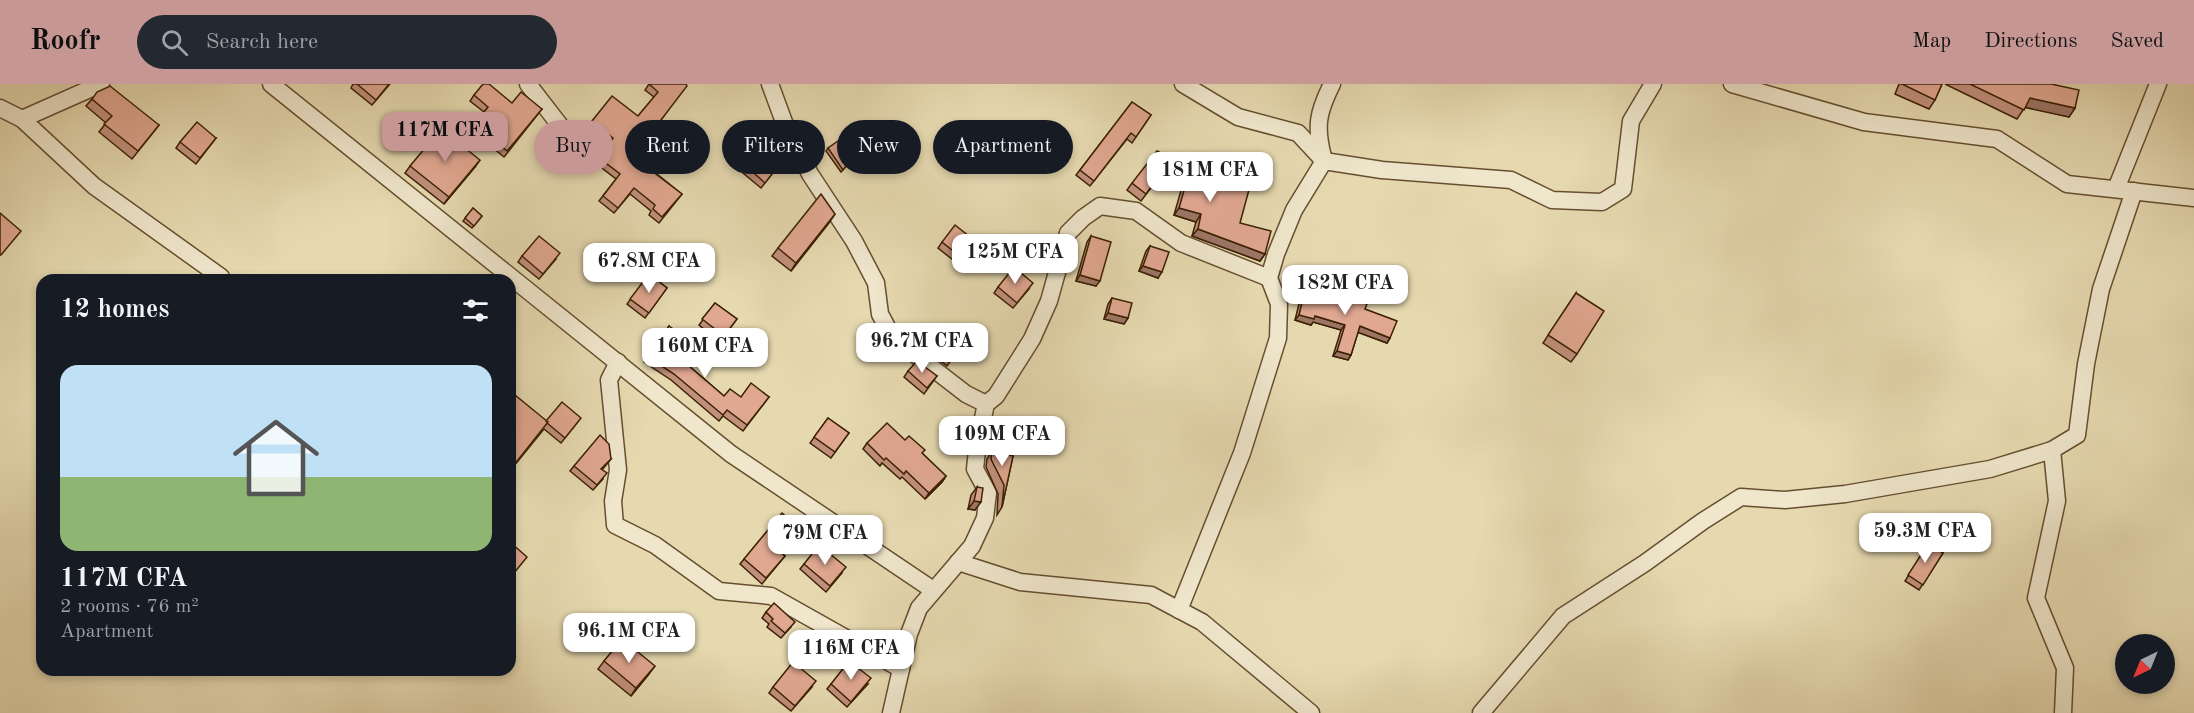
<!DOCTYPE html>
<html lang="en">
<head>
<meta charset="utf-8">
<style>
  body { margin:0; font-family:"Old Standard TT",serif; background:#242831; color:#f1f3f6; height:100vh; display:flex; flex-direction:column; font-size:22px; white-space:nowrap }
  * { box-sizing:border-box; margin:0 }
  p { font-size:20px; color:#9ea1a6 }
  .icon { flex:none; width:33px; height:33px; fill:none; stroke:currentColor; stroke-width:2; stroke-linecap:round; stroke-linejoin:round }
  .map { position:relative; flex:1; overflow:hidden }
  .panel { position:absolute; left:36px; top:190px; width:480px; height:402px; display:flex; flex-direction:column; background:#171b24; border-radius:18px; box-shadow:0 3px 9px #0003 }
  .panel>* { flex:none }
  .hud { position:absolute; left:534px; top:36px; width:570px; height:54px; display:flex; gap:12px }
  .needle { width:39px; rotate:223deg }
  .controls { position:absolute; left:2115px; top:550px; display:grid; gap:12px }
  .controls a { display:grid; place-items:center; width:60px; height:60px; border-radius:50%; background:#171b24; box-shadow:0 3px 9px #0003; font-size:30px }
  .price { position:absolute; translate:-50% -51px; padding:0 14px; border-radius:12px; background:#fff; color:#222; font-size:20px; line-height:39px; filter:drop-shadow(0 2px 3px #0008) }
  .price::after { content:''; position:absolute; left:50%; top:36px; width:18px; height:14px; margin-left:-9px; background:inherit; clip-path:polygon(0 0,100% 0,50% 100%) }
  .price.selected { background:#c59692; color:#111 }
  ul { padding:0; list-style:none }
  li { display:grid; align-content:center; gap:12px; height:318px; padding:0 24px }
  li+li { border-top:2px solid #363941 }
  li span { display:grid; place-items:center; height:186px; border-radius:18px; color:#555 }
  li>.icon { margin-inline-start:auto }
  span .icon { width:108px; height:108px; fill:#fffc; stroke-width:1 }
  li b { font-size:26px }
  h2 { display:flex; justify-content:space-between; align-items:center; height:72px; padding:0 24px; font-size:26px }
  .tag { padding:0 21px; border-radius:27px; background:#171b24; box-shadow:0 3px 9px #0003; font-size:21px; line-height:54px }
  .tag.selected { background:#c59692; color:#111 }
  header { display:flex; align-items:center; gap:36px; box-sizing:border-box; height:84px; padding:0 30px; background:#c59692; color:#111 }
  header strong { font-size:28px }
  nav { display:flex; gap:33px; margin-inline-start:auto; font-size:21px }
  .search { width:420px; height:54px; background:#242831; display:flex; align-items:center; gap:15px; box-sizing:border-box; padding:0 21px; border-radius:33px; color:#9ea1a6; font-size:22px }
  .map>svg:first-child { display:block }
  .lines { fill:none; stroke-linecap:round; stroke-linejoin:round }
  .street-casing { stroke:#664e2e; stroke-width:19 }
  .street { stroke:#efe6cc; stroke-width:16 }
  .wall { fill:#c1907d; stroke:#3b2002; stroke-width:1.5 }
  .shaded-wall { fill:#9d7566; stroke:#3b2002; stroke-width:1.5 }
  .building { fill:#e0a791; stroke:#3b2002; stroke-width:1.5 }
</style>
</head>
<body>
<header>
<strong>Roofr</strong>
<div class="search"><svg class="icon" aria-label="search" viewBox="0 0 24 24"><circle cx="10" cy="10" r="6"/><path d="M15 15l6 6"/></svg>Search here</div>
<nav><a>Map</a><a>Directions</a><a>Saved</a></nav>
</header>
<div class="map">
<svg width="2194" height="629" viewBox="0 0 2194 629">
  <rect width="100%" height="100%" fill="#e6d9b0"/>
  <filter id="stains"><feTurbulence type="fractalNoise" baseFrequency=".00333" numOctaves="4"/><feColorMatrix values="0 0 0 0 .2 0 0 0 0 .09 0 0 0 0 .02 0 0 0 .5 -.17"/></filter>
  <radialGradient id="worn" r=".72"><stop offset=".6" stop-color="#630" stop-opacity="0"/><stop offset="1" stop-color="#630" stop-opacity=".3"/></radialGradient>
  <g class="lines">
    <g class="street-casing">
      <g id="street">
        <path d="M271 0 731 370 933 506"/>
        <path d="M528 0 565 48"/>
        <path d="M770 0 784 38 810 90 854 157 876 199 880 230 889 247 922 276 966 310 986 320"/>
        <path d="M1183 0 1238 33 1298 49 1324 77"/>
        <path d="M1732 0 1864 38 1997 55 2067 100 2194 114"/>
        <path d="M0 24 22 35 94 102 221 193"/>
        <path d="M22 35 101 0"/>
        <path d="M1323 73C1315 42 1318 28 1332 0"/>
        <path d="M2116 105 2158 0"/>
        <path d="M618 278 609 296 618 386 613 417 615 441 655 461 719 507 771 512 901 585"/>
        <path d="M2052 366 2057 417 2036 514 2065 584 2063 629"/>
        <path d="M958 478 1020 498 1151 511 1202 538 1311 629"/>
        <path d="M1179 526 1242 369 1278 254 1279 220 1269 194 1276 170 1294 126 1324 77 1382 86 1511 96 1552 116 1602 118 1623 105 1631 37 1653 0"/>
        <path d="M891 629 909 550 919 524 972 462 985 434 988 409 975 385 978 357 986 320 996 312 1032 255 1049 217 1068 149 1083 134 1100 122 1136 127 1181 159 1269 194"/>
        <path d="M1481 629 1563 532 1645 479 1703 437 1741 413 1785 416 1845 410 1990 385 2052 366 2077 351 2086 280 2101 205 2134 107"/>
      </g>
    </g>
    <use href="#street" class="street"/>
  </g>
  <g class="wall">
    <path d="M353 0H390L372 21 351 4Z"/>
    <path d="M649 0H686L661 36 657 90 682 110 659 139 649 131 651 127 630 110 614 129 599 117 616 95 594 78 609 59 588 42 592 37 638 32 654 13 645 6Z"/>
    <path d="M1899 0H1942L1935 16 1929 25 1895 10Z"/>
    <path d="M1945 0H2051L2075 24 2069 33 2025 23 2017 35Z"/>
    <path d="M474 11 512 19 542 25 504 73 470 45 484 28 470 17Z"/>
    <path d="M92 15 159 41 132 75 99 48 106 39 86 22Z"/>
    <path d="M1132 18 1151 31 1132 59 1127 55 1090 102 1076 91Z"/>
    <path d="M216 54 196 80 176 64 180 58Z"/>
    <path d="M828 64 851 76 841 88 826 67Z"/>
    <path d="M1169 80 1240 139 1265 170 1260 177 1192 152 1196 138 1174 131 1182 103 1160 92 1141 117 1127 106 1132 99Z"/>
    <path d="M779 81 761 104 743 89 747 83Z"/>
    <path d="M410 82 475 83 444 120 405 89Z"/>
    <path d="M473 124 482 132 472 144 463 137Z"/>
    <path d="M835 130 791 187 772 172 778 164Z"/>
    <path d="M1091 152 1096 202 1076 197 1087 158Z"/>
    <path d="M942 158 966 159 953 176 938 164Z"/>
    <path d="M1150 162 1158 194 1139 187 1146 167Z"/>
    <path d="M522 172 556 175 539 195 518 178Z"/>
    <path d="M649 190 667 204 645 234 627 220Z"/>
    <path d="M1306 202 1365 225 1390 254 1387 259 1358 248 1351 271 1348 276 1333 272 1341 246 1313 238 1311 241 1295 236 1302 208Z"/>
    <path d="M998 203 1029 205 1013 224 994 209Z"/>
    <path d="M1576 209 1577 270 1571 278 1543 259Z"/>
    <path d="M1112 214 1128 234 1124 240 1104 235 1108 220Z"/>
    <path d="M715 219 737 235 720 258 699 241Z"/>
    <path d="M669 242 681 275 724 312 741 313H769L743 347 723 332 719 337 671 296 644 278Z"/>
    <path d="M933 258 953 274 947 282 927 266Z"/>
    <path d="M908 287 937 292 924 310 904 293Z"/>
    <path d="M510 307 546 337 577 339 561 359 544 345 510 387Z"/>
    <path d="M828 334 849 349 831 374 810 359Z"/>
    <path d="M905 356 922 369 946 392 942 398 925 415 902 393 900 395 882 379 880 382 863 365 867 359Z"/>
    <path d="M992 367 1013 372 1002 423 997 431 998 410 986 383 987 375Z"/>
    <path d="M611 375 602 386 603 395 593 406 570 387 574 382Z"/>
    <path d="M977 403 975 426 968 425 971 411Z"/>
    <path d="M796 450 781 469 785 472 762 500 740 480 744 475Z"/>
    <path d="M1928 460 1943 469 1919 506 1905 497Z"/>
    <path d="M804 480 842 489 826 508 800 485Z"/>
    <path d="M766 528 791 543 781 554 767 543 769 540 762 534Z"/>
    <path d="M604 577 649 590 631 612 598 585Z"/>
    <path d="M831 600H868L847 623 827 605Z"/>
    <path d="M773 603H812L791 627 769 609Z"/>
  </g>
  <g class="shaded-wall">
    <path d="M2030 14 2075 24 2069 33 2023 23Z"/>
    <path d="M480 76 475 83 444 120 449 113Z"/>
    <path d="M1179 124 1201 130 1196 138 1174 131Z"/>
    <path d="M835 130 829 139 791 187 796 179Z"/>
    <path d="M1198 145 1265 170 1260 177 1192 152Z"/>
    <path d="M1143 182 1162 188 1158 194 1139 187Z"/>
    <path d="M1080 191 1100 197 1096 202 1076 197Z"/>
    <path d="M1108 229 1128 234 1124 240 1104 235Z"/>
    <path d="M1299 231 1315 232 1345 241 1341 246 1313 238 1311 241 1295 236Z"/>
    <path d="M1360 242 1390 254 1387 259 1357 248Z"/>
    <path d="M1337 267 1351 271 1348 276 1333 272Z"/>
    <path d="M946 392 942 398 925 415 929 409Z"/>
    <path d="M974 417 981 418 975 426 968 425Z"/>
    <path d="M655 582 649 590 631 612 636 604Z"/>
  </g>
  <g class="building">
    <path d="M357 0H389L376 16Z"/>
    <path d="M483 0H489L512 19 521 8 542 25 507 67 474 40 488 23 474 11Z"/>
    <path d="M649 0H686L687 2 661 36 684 55 656 90 682 110 662 133 653 125 655 121 634 104 618 124 603 112 620 90 598 73 613 54 592 37 612 12 638 32 658 8Z"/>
    <path d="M1902 0H1942L1935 16Z"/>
    <path d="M1970 0H2051L2079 6 2075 24 2030 14 2024 26Z"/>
    <path d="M110 2 159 41 138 67 104 40 112 32 92 15 97 8Z"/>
    <path d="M1132 18 1151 31 1136 53 1131 49 1094 97 1080 86Z"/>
    <path d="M197 38 216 54 200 74 180 58Z"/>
    <path d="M441 45 480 76 449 113 410 82Z"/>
    <path d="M838 57 851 76 843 86 828 64Z"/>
    <path d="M761 66 779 81 765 99 747 83Z"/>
    <path d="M1157 67 1172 75 1169 80 1250 102 1240 139 1271 147 1265 170 1198 145 1201 130 1179 124 1187 96 1165 84 1146 110 1132 99Z"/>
    <path d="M821 110 835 130 796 179 778 164Z"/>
    <path d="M473 124 482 132 474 142 465 134Z"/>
    <path d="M0 129 21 147 1 171H0Z"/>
    <path d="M955 141 970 153 957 170 942 158Z"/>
    <path d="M539 152 560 169 543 190 522 172Z"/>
    <path d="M1091 152 1111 158 1100 197 1080 191Z"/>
    <path d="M1150 162 1169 168 1162 188 1143 182Z"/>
    <path d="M1014 183 1033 199 1017 219 998 203Z"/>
    <path d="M649 190 667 204 649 229 630 215Z"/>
    <path d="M1306 202 1367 220 1365 225 1397 237 1390 254 1360 242 1351 271 1337 267 1345 241 1315 232 1314 235 1299 231Z"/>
    <path d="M1576 209 1604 227 1577 270 1548 251Z"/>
    <path d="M1112 214 1132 219 1128 234 1108 229Z"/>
    <path d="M715 219 737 235 724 252 702 235Z"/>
    <path d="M669 242 692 258 681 275 724 312 730 305 741 313 751 299 769 313 747 341 727 326 723 331 674 290 648 273Z"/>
    <path d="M933 258 953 274 951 276 931 261Z"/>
    <path d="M917 277 937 292 927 304 908 287Z"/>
    <path d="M510 307 548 338 510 386Z"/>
    <path d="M562 318 581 334 565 354 547 339 548 338 546 337Z"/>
    <path d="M828 334 849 349 835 368 814 353Z"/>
    <path d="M887 339 905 356 909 352 925 366 922 369 946 392 929 409 906 387 904 390 886 374 884 376 867 359Z"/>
    <path d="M600 351 609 360 611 375 601 385 607 389 597 401 574 382Z"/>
    <path d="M992 367 1013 372 1002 423 1004 401 991 375Z"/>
    <path d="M977 403 983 404 981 418 974 417Z"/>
    <path d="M782 429 800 445 780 468 785 472 766 494 744 475Z"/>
    <path d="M510 458 527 473 510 494Z"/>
    <path d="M1928 460 1943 469 1923 501 1908 491Z"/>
    <path d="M819 461 846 483 830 502 804 480Z"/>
    <path d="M774 519 795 538 785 549 771 537 773 535 766 528Z"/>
    <path d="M622 555 655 582 636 604 604 577Z"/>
    <path d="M849 577 871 594 851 618 831 600Z"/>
    <path d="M793 578 816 597 795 622 773 603Z"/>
  </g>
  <rect width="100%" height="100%" filter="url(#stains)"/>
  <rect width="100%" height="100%" fill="url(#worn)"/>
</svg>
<div class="controls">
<a><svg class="needle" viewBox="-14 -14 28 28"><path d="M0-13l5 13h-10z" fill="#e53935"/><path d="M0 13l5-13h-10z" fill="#9ea1a6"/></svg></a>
</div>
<b class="price selected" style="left:445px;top:79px">117M CFA</b>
<b class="price" style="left:1210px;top:119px">181M CFA</b>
<b class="price" style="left:1015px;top:201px">125M CFA</b>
<b class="price" style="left:649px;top:210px">67.8M CFA</b>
<b class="price" style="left:1345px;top:232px">182M CFA</b>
<b class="price" style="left:922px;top:290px">96.7M CFA</b>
<b class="price" style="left:705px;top:295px">160M CFA</b>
<b class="price" style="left:1002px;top:383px">109M CFA</b>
<b class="price" style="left:1925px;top:480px">59.3M CFA</b>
<b class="price" style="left:825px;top:482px">79M CFA</b>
<b class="price" style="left:629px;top:580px">96.1M CFA</b>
<b class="price" style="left:851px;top:597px">116M CFA</b>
<div class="hud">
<a class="tag selected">Buy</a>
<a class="tag">Rent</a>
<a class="tag">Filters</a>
<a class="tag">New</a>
<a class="tag">Apartment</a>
</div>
<section class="panel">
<h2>12 homes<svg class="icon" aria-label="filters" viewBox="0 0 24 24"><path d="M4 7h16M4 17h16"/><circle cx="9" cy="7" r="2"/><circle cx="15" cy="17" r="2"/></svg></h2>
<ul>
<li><span style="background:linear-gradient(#bfe0f5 60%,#8fb573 0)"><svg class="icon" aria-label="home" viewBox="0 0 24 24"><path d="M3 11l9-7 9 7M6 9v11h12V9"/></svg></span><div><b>117M CFA</b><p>2 rooms · 76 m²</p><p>Apartment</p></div></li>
</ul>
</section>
</div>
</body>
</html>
